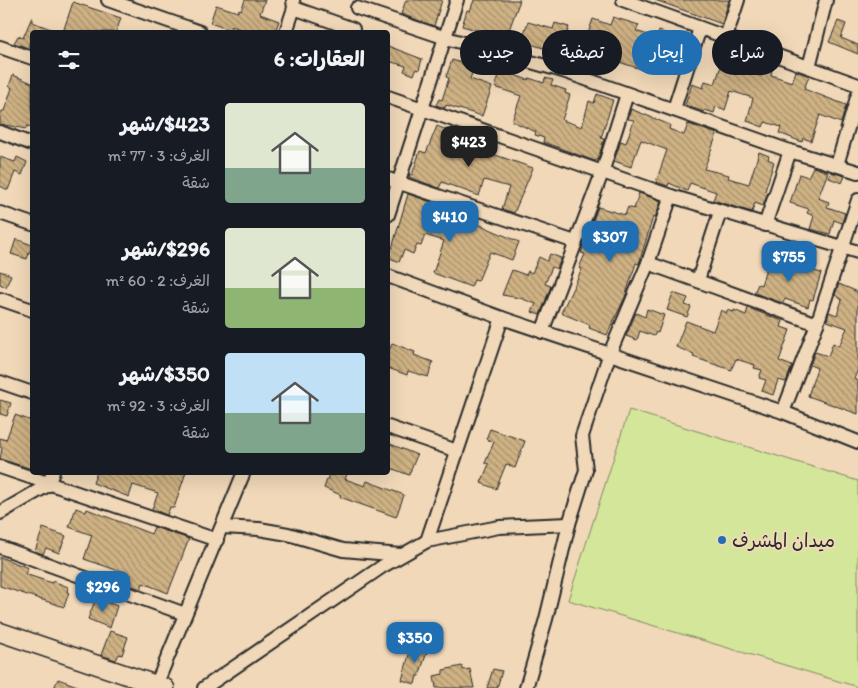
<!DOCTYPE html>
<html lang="ar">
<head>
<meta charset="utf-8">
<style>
  body { margin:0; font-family:Itim,"Playpen Sans Arabic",sans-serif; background:#242831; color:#f1f3f6; direction:rtl; height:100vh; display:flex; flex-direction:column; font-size:19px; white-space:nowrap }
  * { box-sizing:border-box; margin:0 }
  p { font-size:16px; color:#9ea1a6 }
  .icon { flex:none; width:28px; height:28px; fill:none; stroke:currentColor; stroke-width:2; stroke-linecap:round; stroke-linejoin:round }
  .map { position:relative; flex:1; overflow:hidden; direction:ltr }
  .side { position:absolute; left:30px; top:30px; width:360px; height:445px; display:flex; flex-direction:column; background:#171b24; border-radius:5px; box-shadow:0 5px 20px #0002; direction:rtl }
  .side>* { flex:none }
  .hud { position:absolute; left:405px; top:30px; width:378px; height:45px; direction:rtl; display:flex; gap:10px }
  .price { position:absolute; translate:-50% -42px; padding:0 11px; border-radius:10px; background:#1f6fb2; color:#fff; font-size:16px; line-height:32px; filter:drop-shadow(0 1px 2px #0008) }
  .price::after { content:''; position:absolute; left:50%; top:30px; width:15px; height:11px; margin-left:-8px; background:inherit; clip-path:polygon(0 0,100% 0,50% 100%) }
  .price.active { background:#222; color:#fff }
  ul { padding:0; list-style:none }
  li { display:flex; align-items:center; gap:15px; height:125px; padding:0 25px }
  li span { display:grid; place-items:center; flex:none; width:140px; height:100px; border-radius:5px; color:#555 }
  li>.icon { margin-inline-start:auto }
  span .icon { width:60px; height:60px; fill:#fffc; stroke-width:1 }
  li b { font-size:21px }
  h2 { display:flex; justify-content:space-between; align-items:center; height:60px; padding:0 25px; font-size:21px }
  .chip { padding:0 18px; border-radius:22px; background:#171b24; box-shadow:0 5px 20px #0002; font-size:18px; line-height:45px }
  .chip.active { background:#1f6fb2; color:#fff }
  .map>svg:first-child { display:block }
  .pitch { fill:#d3e69a; stroke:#7f8862 }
  .building { fill:url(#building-back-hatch); stroke:#2b2b2b }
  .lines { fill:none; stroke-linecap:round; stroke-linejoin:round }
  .street-casing { stroke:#2b2b2b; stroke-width:16 }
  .secondary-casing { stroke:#2b2b2b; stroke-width:21 }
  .street { stroke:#f0d8b8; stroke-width:12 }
  .secondary { stroke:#f0d8b8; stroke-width:18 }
  .poi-dot { fill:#1f6fb2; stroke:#f0d8b8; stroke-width:2 }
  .labels { text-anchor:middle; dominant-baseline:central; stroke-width:4; stroke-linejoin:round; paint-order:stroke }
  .poi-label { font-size:19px; fill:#2b2b2b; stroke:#f0d8b8; text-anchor:start }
</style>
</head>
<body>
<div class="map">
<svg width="858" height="688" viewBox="0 0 858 688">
  <defs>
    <pattern id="building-back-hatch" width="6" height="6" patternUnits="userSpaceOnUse" patternTransform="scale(1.25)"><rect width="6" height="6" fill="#cfb284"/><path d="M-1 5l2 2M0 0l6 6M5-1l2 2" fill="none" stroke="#a8916c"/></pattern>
  </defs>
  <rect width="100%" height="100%" fill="#f0d8b8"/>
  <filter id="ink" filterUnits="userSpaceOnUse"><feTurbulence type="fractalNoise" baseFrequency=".02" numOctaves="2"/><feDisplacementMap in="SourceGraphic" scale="10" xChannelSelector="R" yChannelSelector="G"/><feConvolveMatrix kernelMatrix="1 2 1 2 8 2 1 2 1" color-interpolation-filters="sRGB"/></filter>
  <g filter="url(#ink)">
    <path class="pitch" d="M629 410 858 481V687L568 600Z"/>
    <g class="building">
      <path d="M245 0H265L260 14 279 21 275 32H249L231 26 230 30 210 23 216 5 238 12 239 9 241 10Z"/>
      <path d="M406 0H442L434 26 401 14Z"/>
      <path d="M474 0H520L506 38 462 26 467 10 470 11Z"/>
      <path d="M655 0H729L722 24Z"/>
      <path d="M73 2 121 18 116 32H63Z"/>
      <path d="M32 17V22L59 32H32L28 48 14 43 18 36 23 38Z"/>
      <path d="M613 17 639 25 636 31 657 38 659 31 682 39 675 61 653 53 647 71 600 56 596 69 601 71 600 75 559 61 561 56 556 52 521 41 528 22 553 29 555 23 569 27 565 39 584 45 593 19 610 25Z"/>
      <path d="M838 21 846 24 841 38 858 45V54L829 42Z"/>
      <path d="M388 46 422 59 419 70 416 69 414 75 404 71 406 66 388 61Z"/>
      <path d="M725 54 739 58 736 66 741 67 740 70 756 75 762 76 764 68 772 70 771 75 792 82 796 71 809 76 804 89 846 105 841 123 820 115 811 141 803 138 802 142 779 133 781 127 765 122 763 127 747 121 753 98 731 91 725 110 716 106 714 113 705 110 704 112 685 105 692 84 703 88 705 81 715 84Z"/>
      <path d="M452 60 474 67 470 79 492 87 482 116 446 105 445 108 436 105 439 99 442 100 449 78 446 77Z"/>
      <path d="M502 67 513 71 512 74 528 80 529 78 544 83 545 78 553 80 551 85 566 90 565 93 570 95 562 120 582 127 589 101 594 103 597 94 613 100 601 138 604 139 598 159 595 161 543 142 544 138 535 135 536 132 512 121 521 96 495 87Z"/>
      <path d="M13 75 32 83V127L27 126 26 129 0 124V116L2 111H4L12 88 9 86Z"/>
      <path d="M631 109 670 125 669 129 684 135 688 124 717 134 704 169 729 175 728 178 749 184 759 152 769 156 768 159 774 162 765 191 768 192 763 206 755 203 752 212 713 200 716 192 690 183 687 191 669 183 668 186 656 182 667 150 641 140 631 167 614 161 621 141 626 143 634 120 628 119Z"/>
      <path d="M437 126 451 132 449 136 481 148V150L533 168 514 213 502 209 509 187 484 180 479 196 442 182 439 188 409 177 410 174 412 175 420 151 426 153Z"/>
      <path d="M0 157 15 162 17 157 27 162 22 175 15 172 8 190 0 186Z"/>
      <path d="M813 167 828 172 818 198 829 202 827 207 845 213 842 223 834 220 830 234 810 229 814 216 807 213 809 209 790 203 799 174 808 177Z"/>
      <path d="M831 172 845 176 842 183 829 178Z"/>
      <path d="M639 193 661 201 655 218 653 217 640 260 639 264 636 263 625 297 607 335 589 328 590 325 561 313 582 269 579 268 585 254 581 253 598 207 625 215 628 207 634 209Z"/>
      <path d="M408 194 431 202 425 223 455 232 459 220 474 226 476 223 519 242 512 260 490 252 478 281 474 280 471 287 433 273 444 241 425 235 421 246 417 245 413 254 404 250 399 262 388 257V246L392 248Z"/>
      <path d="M16 239 32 245 27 259 11 254Z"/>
      <path d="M550 254 561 258 557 269 552 267 545 284 551 286 540 315 532 312 536 304 520 298 502 295 512 270 526 275 528 271 532 273 539 257 547 261Z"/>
      <path d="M770 257 800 267 801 263 809 265 808 269 821 273 813 300 810 299 808 307 785 299 783 303 754 293 758 284 761 285Z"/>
      <path d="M0 271 11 275 6 287 0 284Z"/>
      <path d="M839 284 858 292V369L854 379 858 381V414L808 396 817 368 810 365 815 352 828 356 833 343 839 346 847 328 827 321 829 312 837 315 842 300 835 295Z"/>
      <path d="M673 293 688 298 685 305 691 307 687 317 667 310Z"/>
      <path d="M748 308 783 321 781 327 790 330 779 361 792 366 786 382 778 380 773 395 762 391 766 380 759 378 762 370 754 368 755 365 736 359 731 370 693 357 694 354 676 347 686 321 713 331 721 310 727 313V310L734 312V310L746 315Z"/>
      <path d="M647 309 664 315 658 333 656 332 654 336 640 331 637 340 626 336 636 313 645 317Z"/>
      <path d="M392 343 415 352 414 355 433 362 428 377 408 371 407 375 388 368V354Z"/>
      <path d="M0 400 11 403 7 416 0 414Z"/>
      <path d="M15 415 32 421V469L0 459 2 448 0 447V438L6 440Z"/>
      <path d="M490 429 525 441 515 468 506 464 496 489 481 483 489 464 485 463 494 442 486 439Z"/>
      <path d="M388 443 417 455 409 475 388 467Z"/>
      <path d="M97 472H186L174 508 170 507 167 515 152 509 158 493 133 485 129 497 93 483Z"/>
      <path d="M333 472H348L345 479 365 486 367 481 404 495 396 517 340 497 341 495 324 488 329 474 332 476Z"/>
      <path d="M76 508 86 512 87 509 151 534 154 527 189 539 168 593 143 583 141 589 126 584 130 576 128 574 84 559 92 535 69 527Z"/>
      <path d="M43 528 66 536 59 553 46 548 43 554 35 551Z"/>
      <path d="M0 557 28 568 25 574 52 583 53 581 68 587 67 592H69L64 607 0 586Z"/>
      <path d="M96 598 117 606 110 628 88 619Z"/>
      <path d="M110 631 128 637 122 655 119 654 116 660 101 655Z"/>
      <path d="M412 644 428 649 419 676H417L415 684 402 680Z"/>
      <path d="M462 666 463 670 470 669 474 688H436L434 676 443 674V670Z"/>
      <path d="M493 669 502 671 497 688H487Z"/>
      <path d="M58 679 80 687V688H54Z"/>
    </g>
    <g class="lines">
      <g class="street-casing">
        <g id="street">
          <path d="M108 0 200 32"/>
          <path d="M623 0 858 85"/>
          <path d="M294 8 353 29"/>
          <path d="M357 8 446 38 563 71 790 151 858 172"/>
          <path d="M286 32 294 8 293 0"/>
          <path d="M726 37 738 0"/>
          <path d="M0 47 32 58"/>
          <path d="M809 67 826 0"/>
          <path d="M388 97 671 196 858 252"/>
          <path d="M674 109 700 28"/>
          <path d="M0 132 32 144"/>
          <path d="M837 165 858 94"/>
          <path d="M388 179 575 242"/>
          <path d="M0 213 32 224"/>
          <path d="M388 215 457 0"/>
          <path d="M765 225 790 151"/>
          <path d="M648 263 817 324"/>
          <path d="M388 276 502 318 783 412 858 442"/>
          <path d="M698 280 720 212"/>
          <path d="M0 299 32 310"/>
          <path d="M542 332 602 173 627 94"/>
          <path d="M0 382 32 393"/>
          <path d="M783 412 817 324 858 200"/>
          <path d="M388 427 457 451"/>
          <path d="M0 467 217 540"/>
          <path d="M0 513 48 485 53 472"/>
          <path d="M222 527 259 529 288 534 343 550 401 555"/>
          <path d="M427 541 502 318"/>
          <path d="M0 547 185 614"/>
          <path d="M155 688 244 472"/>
          <path d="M204 688 383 566 427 541 499 527 569 524"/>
          <path d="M526 688 546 619 569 524 586 470 582 436 610 353 648 263 671 196"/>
        </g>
      </g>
      <g class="secondary-casing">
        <path id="secondary" d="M0 632 165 688"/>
      </g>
      <use href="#street" class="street"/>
      <use href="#secondary" class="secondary"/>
    </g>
  </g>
  <circle class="poi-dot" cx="722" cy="540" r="5"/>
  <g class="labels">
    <g class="poi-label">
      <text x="732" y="540">ميدان المشرف</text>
    </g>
  </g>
</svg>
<b class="price active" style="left:469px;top:168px">$423</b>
<b class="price" style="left:450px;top:243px">$410</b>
<b class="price" style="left:610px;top:263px">$307</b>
<b class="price" style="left:789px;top:283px">$755</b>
<b class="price" style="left:103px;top:613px">$296</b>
<b class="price" style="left:415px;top:664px">$350</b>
<div class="hud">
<a class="chip">شراء</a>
<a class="chip active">إيجار</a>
<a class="chip">تصفية</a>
<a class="chip">جديد</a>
</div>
<section class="side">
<h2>العقارات: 6<svg class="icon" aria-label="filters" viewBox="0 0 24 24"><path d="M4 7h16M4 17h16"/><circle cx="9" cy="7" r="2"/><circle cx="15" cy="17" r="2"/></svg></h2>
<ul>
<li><span style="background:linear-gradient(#dfe7d0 65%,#7fa58c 0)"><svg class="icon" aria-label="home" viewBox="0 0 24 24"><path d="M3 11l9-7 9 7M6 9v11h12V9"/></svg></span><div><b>$423/شهر</b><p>الغرف: 3 · 77 m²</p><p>شقة</p></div></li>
<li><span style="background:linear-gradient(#dfe7d0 60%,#8fb573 0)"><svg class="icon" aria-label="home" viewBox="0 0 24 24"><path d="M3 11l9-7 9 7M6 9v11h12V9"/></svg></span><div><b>$296/شهر</b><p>الغرف: 2 · 60 m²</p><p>شقة</p></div></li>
<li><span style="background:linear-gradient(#bfe0f5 60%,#7fa58c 0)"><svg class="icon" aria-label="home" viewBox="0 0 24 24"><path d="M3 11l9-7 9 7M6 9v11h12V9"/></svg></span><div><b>$350/شهر</b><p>الغرف: 3 · 92 m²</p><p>شقة</p></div></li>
</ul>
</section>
</div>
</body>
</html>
